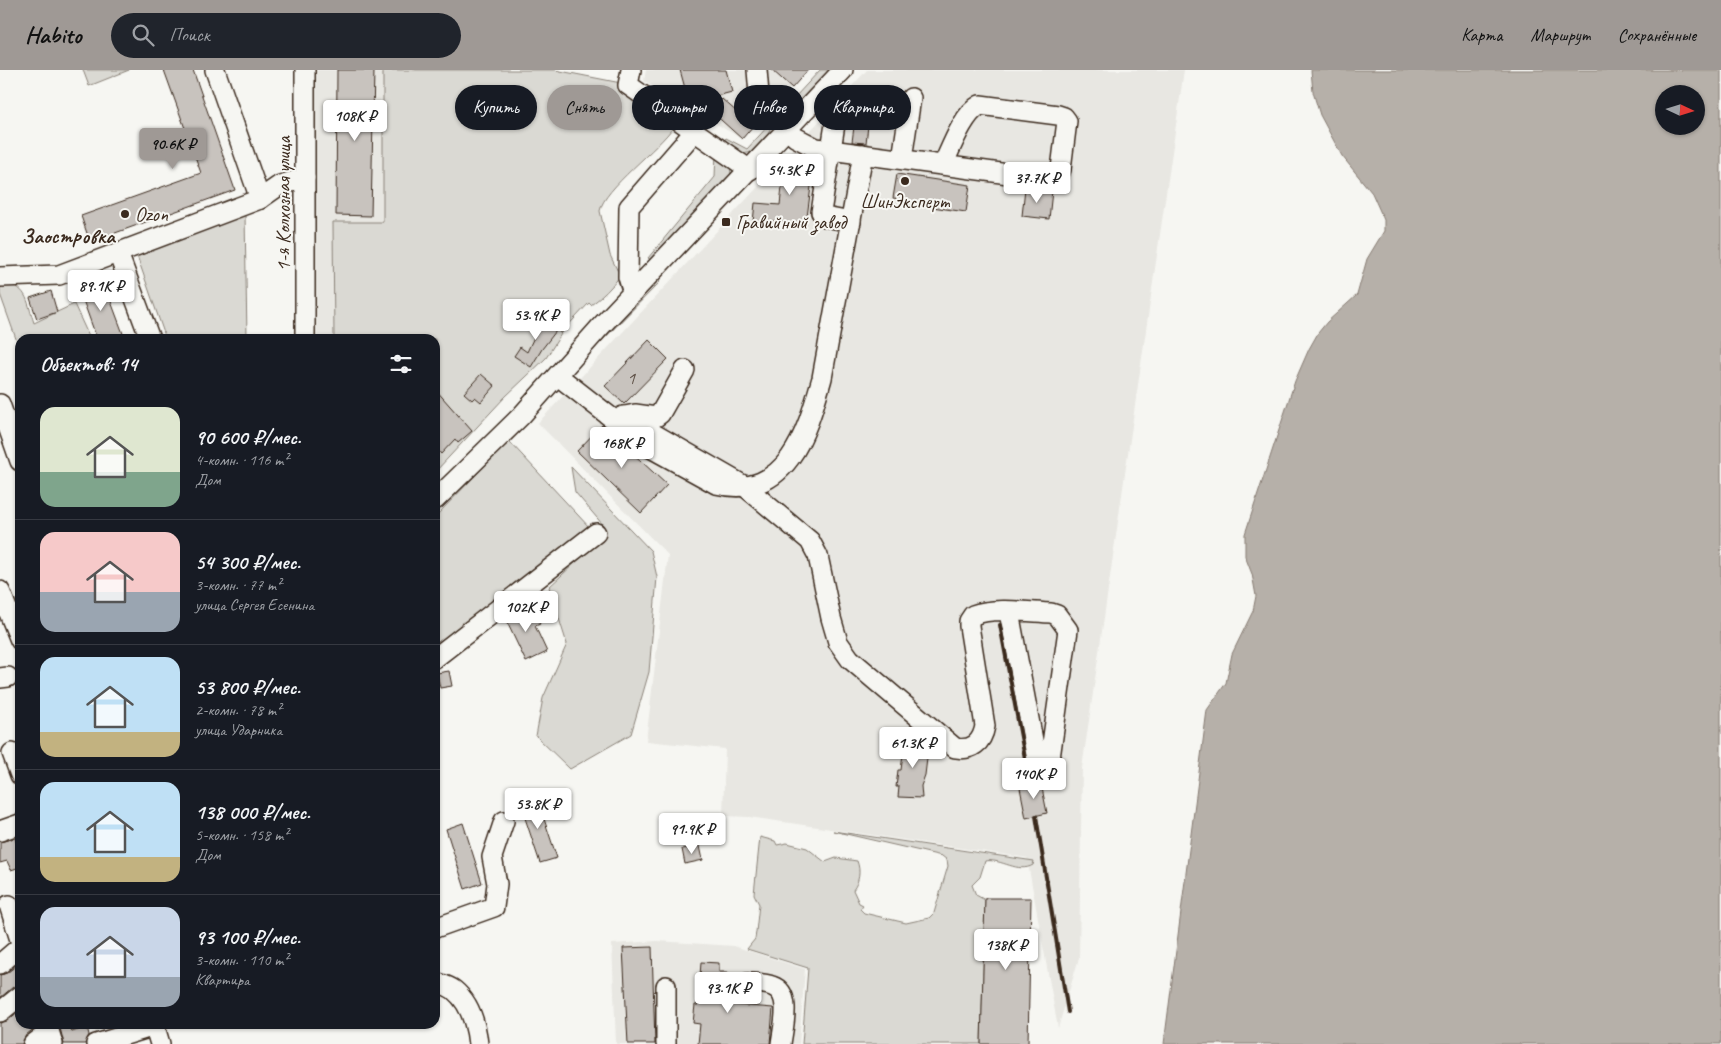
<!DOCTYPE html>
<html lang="ru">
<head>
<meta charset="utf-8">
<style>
  body { margin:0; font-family:Caveat,sans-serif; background:#20242c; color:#f1f3f6; height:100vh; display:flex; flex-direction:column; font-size:19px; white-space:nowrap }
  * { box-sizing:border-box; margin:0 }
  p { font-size:16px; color:#9ea1a6 }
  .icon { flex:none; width:28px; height:28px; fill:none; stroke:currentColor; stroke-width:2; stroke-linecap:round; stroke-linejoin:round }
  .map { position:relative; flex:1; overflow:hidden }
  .sheet { position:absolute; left:15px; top:264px; width:425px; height:695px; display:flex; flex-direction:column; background:#171b24; border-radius:15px; box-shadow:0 1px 4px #0004 }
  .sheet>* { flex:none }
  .guide { position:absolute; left:455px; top:15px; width:475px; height:45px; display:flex; gap:10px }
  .needle { width:32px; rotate:94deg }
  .fabs { position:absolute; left:1655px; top:15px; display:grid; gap:10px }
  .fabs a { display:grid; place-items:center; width:50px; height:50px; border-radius:50%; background:#171b24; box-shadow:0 1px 4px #0004; font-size:25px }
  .price { position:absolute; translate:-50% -42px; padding:0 11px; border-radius:5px; background:#fff; color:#222; font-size:16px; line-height:32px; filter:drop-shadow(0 1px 2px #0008) }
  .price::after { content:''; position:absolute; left:50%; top:30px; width:15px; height:11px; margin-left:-8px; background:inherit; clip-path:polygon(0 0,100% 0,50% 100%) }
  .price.on { background:#9f9995; color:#111 }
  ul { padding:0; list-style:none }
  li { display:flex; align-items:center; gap:15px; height:125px; padding:0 25px }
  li+li { border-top:1px solid #363941 }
  li span { display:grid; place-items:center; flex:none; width:140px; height:100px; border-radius:15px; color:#555 }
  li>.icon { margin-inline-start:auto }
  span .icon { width:60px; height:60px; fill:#fffc; stroke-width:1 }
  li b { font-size:21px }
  h2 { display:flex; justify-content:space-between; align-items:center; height:60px; padding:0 25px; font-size:21px }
  .pill { padding:0 18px; border-radius:22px; background:#171b24; box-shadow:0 1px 4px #0004; font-size:18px; line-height:45px }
  .pill.on { background:#9f9995; color:#111 }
  header { display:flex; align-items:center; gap:30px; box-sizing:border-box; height:70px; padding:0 25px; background:#9f9995; color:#111 }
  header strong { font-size:24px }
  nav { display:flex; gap:28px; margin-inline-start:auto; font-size:18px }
  .search { width:350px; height:45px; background:#20242c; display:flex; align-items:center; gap:12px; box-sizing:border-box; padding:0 18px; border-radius:28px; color:#9ea1a6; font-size:19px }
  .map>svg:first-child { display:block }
  .built { fill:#e8e7e2 }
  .green { fill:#dad9d3; stroke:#8a8278 }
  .water { fill:#b6b0a9; stroke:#857a71; fill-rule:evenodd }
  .building { fill:#c8c3be; stroke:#3b2a1e }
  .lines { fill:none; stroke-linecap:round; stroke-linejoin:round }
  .minor-casing { stroke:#3b2a1e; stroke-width:22 }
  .minor { stroke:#f6f6f2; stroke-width:19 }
  .rail { stroke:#3b2a1e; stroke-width:4 }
  .poi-dot { fill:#3b2a1e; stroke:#f6f6f2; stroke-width:2 }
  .labels { text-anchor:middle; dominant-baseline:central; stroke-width:4; stroke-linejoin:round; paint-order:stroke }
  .number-label { font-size:18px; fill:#5e5046 }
  .poi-label { font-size:20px; fill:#3b2a1e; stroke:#f6f6f2; text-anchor:start }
  .street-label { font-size:20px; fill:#3b2a1e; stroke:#f6f6f2 }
  .neighbourhood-label { font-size:21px; font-weight:bold; fill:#3b2a1e; stroke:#f6f6f2 }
</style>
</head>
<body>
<header>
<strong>Habito</strong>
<div class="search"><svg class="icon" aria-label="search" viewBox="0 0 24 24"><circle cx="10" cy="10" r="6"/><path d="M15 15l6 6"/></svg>Поиск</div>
<nav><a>Карта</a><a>Маршрут</a><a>Сохранённые</a></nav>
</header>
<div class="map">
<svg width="1721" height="974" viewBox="0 0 1721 974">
  <rect width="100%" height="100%" fill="#f6f6f2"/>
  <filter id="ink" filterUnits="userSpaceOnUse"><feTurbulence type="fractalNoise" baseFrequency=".02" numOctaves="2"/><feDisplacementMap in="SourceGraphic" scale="10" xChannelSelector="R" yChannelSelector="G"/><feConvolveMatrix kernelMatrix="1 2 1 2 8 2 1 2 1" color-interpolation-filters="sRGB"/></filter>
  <g filter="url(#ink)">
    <g class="built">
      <path d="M314 0H383V152H333L334 269H314Z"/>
      <path d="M646 0H808L742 69 644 11Z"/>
      <path d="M867 0H1184L1082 698 1079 888 1058 958 1027 788 749 747 723 746 725 679 646 671 668 485 538 353Z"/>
      <path d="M657 871 734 876 805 899 799 974H616L612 874Z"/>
    </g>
    <g class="green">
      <path d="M83 0H129L89 16Z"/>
      <path d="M383 0H555L621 13 674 56C660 78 603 119 600 141L610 185 620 206C612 217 602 227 591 235L589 233 561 263 554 257 561 264 546 288 505 327 435 402V269H334L333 152H383Z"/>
      <path d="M820 0H830L792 40H783Z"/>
      <path d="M770 54C772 66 757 85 744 83 737 83 729 75 724 71L726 68 747 79Z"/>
      <path d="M716 82 730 92 731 106 652 191 648 188 715 107Z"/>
      <path d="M245 144 247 269H166L136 183Z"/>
      <path d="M658 210 660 212 580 293 579 291Z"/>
      <path d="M0 211C28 217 26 228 34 253L74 234 90 269H20V280L0 224Z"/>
      <path d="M509 371 590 458 435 578V447Z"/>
      <path d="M571 397 651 481 657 507 649 602 631 664 570 699 536 666 543 628 567 574 549 517 602 468 603 455 575 422Z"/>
      <path d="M833 761 1034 791 1033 795C1018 804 1001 788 985 791L980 807 972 815 976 825 985 830 981 974H802L808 898 747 879 755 869 756 862 759 834 754 824 760 767 775 771 777 775 787 773 807 778 825 792 836 788 857 791C861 801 859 812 853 820L859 833 863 835 860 839 864 843 906 853 929 848 934 843 948 796 947 790 942 786Z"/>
    </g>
    <path class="water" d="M1311 0H1721V974H1164L1207 640 1226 613 1232 584 1253 541 1256 526 1252 504 1245 486V464L1295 311 1309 279 1318 263 1327 252 1357 225 1367 189 1384 161V150L1372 123 1342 86 1320 45 1313 22ZM1664 24H1696V56H1664Z"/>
    <g class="building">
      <path d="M164 0H193L235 120 90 172 81 146 201 103Z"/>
      <path d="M337 0H374L371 146 336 145Z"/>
      <path d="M680 0H726L732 22 689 33Z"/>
      <path d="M772 0H808L792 18Z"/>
      <path d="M859 19 872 21 866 73 852 72Z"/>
      <path d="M722 29 753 56 742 69 711 41Z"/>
      <path d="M785 89 814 93 806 155 765 150 764 153 753 152 755 133 780 135Z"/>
      <path d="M897 104 970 115 966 142 905 133V130L893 128Z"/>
      <path d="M1025 118 1052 121 1049 149 1022 146Z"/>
      <path d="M103 210 125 269H97L79 219Z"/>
      <path d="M51 221 57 242 37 249 30 228Z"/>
      <path d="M536 245 556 261 542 279 531 297 514 286 520 277 527 282 536 263 527 256Z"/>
      <path d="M649 270 668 289 624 334 605 316Z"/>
      <path d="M481 304 495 316 481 332 475 327 472 330 464 323Z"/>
      <path d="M435 319 472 361 458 373 455 369 441 384 435 377Z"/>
      <path d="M602 355 667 415 641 443 577 381Z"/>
      <path d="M526 535 530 542 533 541 540 554 535 556 547 582 526 592 505 548Z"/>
      <path d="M449 601 452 616 440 618 437 603Z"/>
      <path d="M905 669 929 672 925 705 921 716 922 728 898 727 899 717H896L898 700H901Z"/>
      <path d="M1041 713 1047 743 1026 748 1020 718Z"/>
      <path d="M537 728 557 788 540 793 520 733Z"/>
      <path d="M463 753 482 813 465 819 446 759Z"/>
      <path d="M15 768 20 784V797L11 800 7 791 0 793V772Z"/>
      <path d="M700 776 703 790 685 794 682 779Z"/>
      <path d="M985 828H1031L1028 974H981Z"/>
      <path d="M652 877 655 974H628L623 878Z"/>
      <path d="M701 892 719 893V902H728L726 934 773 938 770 974H698L700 954 693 953 695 935H698Z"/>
      <path d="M17 895 20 899V915L13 917 0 928V905L7 903Z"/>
      <path d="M20 940V954H36V957L26 965 22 974H0V953L7 951Z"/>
      <path d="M59 954H69L72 962 87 957 89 965 85 974H64Z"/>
    </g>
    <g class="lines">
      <g class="minor-casing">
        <g id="minor">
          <path d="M215 0 260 129"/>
          <path d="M305 0V269"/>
          <path d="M631 0 628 15 750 100"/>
          <path d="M757 0 759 24 795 67 816 78 1052 110 1059 106 1061 99 1067 51 1064 47 1058 45 980 35C963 44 951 78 943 95"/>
          <path d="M836 48 821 142 825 147 851 152"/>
          <path d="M902 89 911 28"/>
          <path d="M118 183 150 269"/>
          <path d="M0 207 59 205 260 129 280 115 305 108"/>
          <path d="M633 223 628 207 629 137 695 61"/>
          <path d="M558 306 649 377 716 414C788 431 807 361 822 308L863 84"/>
          <path d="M0 334 20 391"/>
          <path d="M623 346 743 415 810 471 818 486 831 548 838 572 850 589 955 678C972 681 982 673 985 656L969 556V551L973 545C994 537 1028 542 1051 543L1057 545 1068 560 1049 695 1046 700H1041L1038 697 1009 542"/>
          <path d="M625 346 635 344 656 347 660 344 685 300"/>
          <path d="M435 430 521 346 602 255 843 0"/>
          <path d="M0 521 20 570"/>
          <path d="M435 588 596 463"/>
          <path d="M0 608 8 607"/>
          <path d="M12 683 20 705"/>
          <path d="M0 761 20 754"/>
          <path d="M9 835 20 870"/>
          <path d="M435 858 494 837 497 814 492 787 504 751"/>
          <path d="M0 894 20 877"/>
          <path d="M435 912C441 914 449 916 454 920 470 933 476 954 478 974"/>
          <path d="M748 913C756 913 765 913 772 916 793 923 783 957 781 974"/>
          <path d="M0 942 20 926"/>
          <path d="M47 954 53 974"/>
          <path d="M154 954 160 974"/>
          <path d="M33 974 49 962"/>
          <path d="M96 974 155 956"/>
          <path d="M666 974V916"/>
        </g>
      </g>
      <use href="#minor" class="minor"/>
      <g class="rail">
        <path d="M1000 555 1030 715"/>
        <path d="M1036 746 1068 942"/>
      </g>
    </g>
  </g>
  <g class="poi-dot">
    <circle cx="905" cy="111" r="5"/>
    <circle cx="125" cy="144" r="5"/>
    <rect x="721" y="147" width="10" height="10" rx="2.5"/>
  </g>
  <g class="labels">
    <g class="number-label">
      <text x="631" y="308">1</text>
    </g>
    <g class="poi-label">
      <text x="905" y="131" text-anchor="middle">ШинЭксперт</text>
      <text x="135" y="144">Ozon</text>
      <text x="736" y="152">Гравийный завод</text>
    </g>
    <g class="street-label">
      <text transform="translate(283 134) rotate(-90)">1-я Колхозная улица</text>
    </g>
    <g class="neighbourhood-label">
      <text x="68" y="166">Заостровка</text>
    </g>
  </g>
</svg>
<div class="fabs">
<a><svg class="needle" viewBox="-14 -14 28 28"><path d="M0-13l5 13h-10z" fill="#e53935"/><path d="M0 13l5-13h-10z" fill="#9ea1a6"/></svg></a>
</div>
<b class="price" style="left:355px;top:72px">108K ₽</b>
<b class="price on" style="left:173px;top:100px">90.6K ₽</b>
<b class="price" style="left:790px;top:126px">54.3K ₽</b>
<b class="price" style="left:1037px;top:134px">37.7K ₽</b>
<b class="price" style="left:101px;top:242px">89.1K ₽</b>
<b class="price" style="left:536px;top:271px">53.9K ₽</b>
<b class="price" style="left:622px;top:399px">168K ₽</b>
<b class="price" style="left:526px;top:563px">102K ₽</b>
<b class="price" style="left:913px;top:699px">61.3K ₽</b>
<b class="price" style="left:1034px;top:730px">140K ₽</b>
<b class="price" style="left:538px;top:760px">53.8K ₽</b>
<b class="price" style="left:692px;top:785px">91.9K ₽</b>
<b class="price" style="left:1006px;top:901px">138K ₽</b>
<b class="price" style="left:728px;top:944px">93.1K ₽</b>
<div class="guide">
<a class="pill">Купить</a>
<a class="pill on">Снять</a>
<a class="pill">Фильтры</a>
<a class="pill">Новое</a>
<a class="pill">Квартира</a>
</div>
<section class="sheet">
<h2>Объектов: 14<svg class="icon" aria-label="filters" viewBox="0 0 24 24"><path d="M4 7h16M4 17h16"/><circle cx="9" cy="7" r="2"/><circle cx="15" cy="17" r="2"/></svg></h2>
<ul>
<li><span style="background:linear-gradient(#dfe7d0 65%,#7fa58c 0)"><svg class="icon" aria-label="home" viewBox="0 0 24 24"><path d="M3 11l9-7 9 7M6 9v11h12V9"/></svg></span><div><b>90 600 ₽/мес.</b><p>4-комн. · 116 m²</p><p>Дом</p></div></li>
<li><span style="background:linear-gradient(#f6c9c9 60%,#9aa5b1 0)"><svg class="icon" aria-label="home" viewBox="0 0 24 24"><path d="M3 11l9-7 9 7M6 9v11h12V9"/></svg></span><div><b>54 300 ₽/мес.</b><p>3-комн. · 77 m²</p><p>улица Сергея Есенина</p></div></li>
<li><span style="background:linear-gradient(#bfe0f5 75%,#c2b280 0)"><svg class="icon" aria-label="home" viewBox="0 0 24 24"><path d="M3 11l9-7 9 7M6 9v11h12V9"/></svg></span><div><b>53 800 ₽/мес.</b><p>2-комн. · 78 m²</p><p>улица Ударника</p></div></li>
<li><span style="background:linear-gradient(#bfe0f5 75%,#c2b280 0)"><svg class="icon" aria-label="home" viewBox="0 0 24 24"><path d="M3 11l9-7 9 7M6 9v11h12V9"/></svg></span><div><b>138 000 ₽/мес.</b><p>5-комн. · 158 m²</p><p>Дом</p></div></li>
<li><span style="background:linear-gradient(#c9d6e8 70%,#9aa5b1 0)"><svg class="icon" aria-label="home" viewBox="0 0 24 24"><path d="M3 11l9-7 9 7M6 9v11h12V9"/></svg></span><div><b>93 100 ₽/мес.</b><p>3-комн. · 110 m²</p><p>Квартира</p></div></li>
</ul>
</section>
</div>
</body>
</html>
